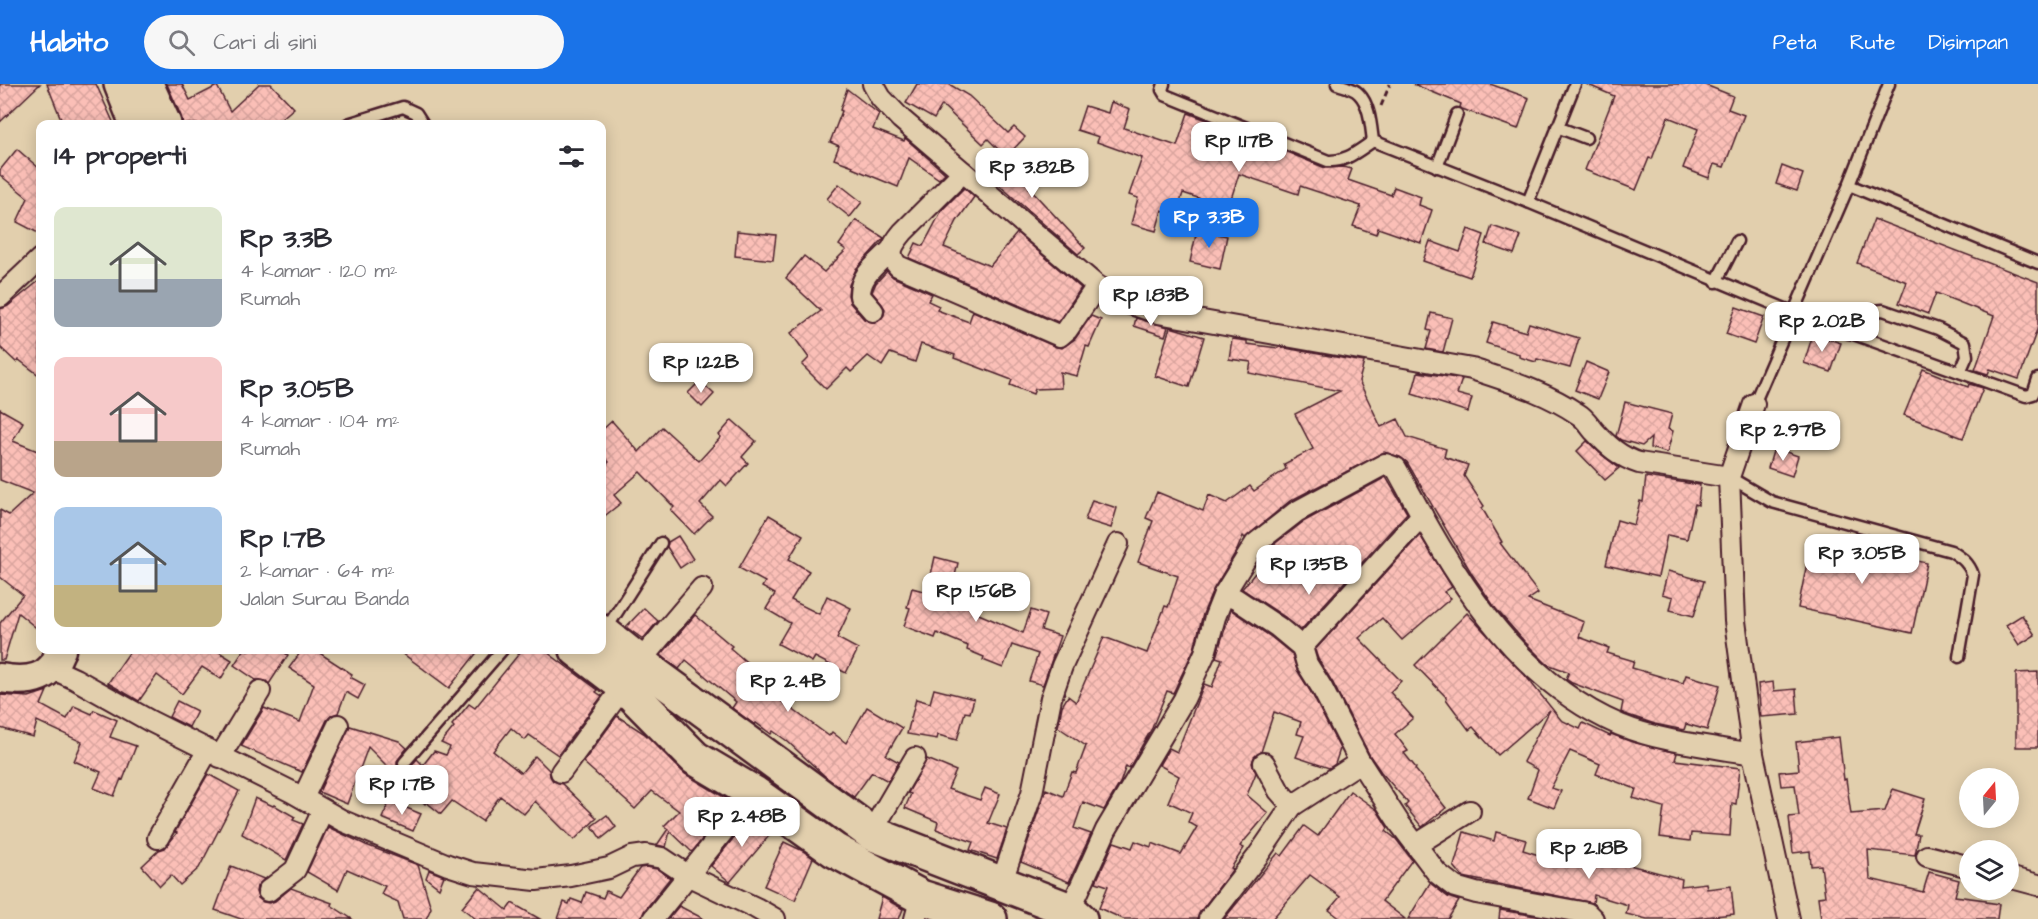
<!DOCTYPE html>
<html lang="id">
<head>
<meta charset="utf-8">
<style>
  body { margin:0; font-family:"Architects Daughter",sans-serif; background:#f7f7f7; color:#2b2b33; height:100vh; display:flex; flex-direction:column; font-size:22px; white-space:nowrap }
  * { box-sizing:border-box; margin:0 }
  p { font-size:20px; color:#7c7c81 }
  .icon { flex:none; width:33px; height:33px; fill:none; stroke:currentColor; stroke-width:2; stroke-linecap:round; stroke-linejoin:round }
  .map { position:relative; flex:1; overflow:hidden }
  .drawer { position:absolute; left:36px; top:36px; width:570px; height:534px; display:flex; flex-direction:column; background:#fff; border-radius:12px; box-shadow:0 3px 15px #0003 }
  .drawer>* { flex:none }
  .needle { width:39px; rotate:18deg }
  .tools { position:absolute; left:1959px; top:684px; display:grid; gap:12px }
  .tools a { display:grid; place-items:center; width:60px; height:60px; border-radius:50%; background:#fff; box-shadow:0 3px 15px #0003; font-size:30px }
  .price { position:absolute; translate:-50% -51px; padding:0 14px; border-radius:12px; background:#fff; color:#222; font-size:20px; line-height:39px; filter:drop-shadow(0 2px 3px #0008) }
  .price::after { content:''; position:absolute; left:50%; top:36px; width:18px; height:14px; margin-left:-9px; background:inherit; clip-path:polygon(0 0,100% 0,50% 100%) }
  .price.selected { background:#1a73e8; color:#fff }
  ul { padding:0; list-style:none }
  li { display:flex; align-items:center; gap:18px; height:150px; padding:0 18px }
  li span { display:grid; place-items:center; flex:none; width:168px; height:120px; border-radius:12px; color:#555 }
  li>.icon { margin-inline-start:auto }
  span .icon { width:72px; height:72px; fill:#fffc; stroke-width:1 }
  li b { font-size:26px }
  h2 { display:flex; justify-content:space-between; align-items:center; height:72px; padding:0 18px; font-size:26px }
  header { display:flex; align-items:center; gap:36px; box-sizing:border-box; height:84px; padding:0 30px; background:#1a73e8; color:#fff }
  header strong { font-size:28px }
  nav { display:flex; gap:33px; margin-inline-start:auto; font-size:21px }
  .search { width:420px; height:54px; background:#f7f7f7; display:flex; align-items:center; gap:15px; box-sizing:border-box; padding:0 21px; border-radius:33px; color:#7c7c81; font-size:22px }
  .map>svg:first-child { display:block }
  .building { fill:url(#building-cross-hatch); stroke:#4a1f2b; stroke-width:1.5 }
  .lines { fill:none; stroke-linecap:round; stroke-linejoin:round }
  .lane-casing { stroke:#4a1f2b; stroke-width:15 }
  .street-casing { stroke:#4a1f2b; stroke-width:24 }
  .secondary-casing { stroke:#4a1f2b; stroke-width:33 }
  .highway-casing { stroke:#4a1f2b; stroke-width:38 }
  .path { stroke:#4a1f2b; stroke-width:3; stroke-dasharray:6 4.5; stroke-linecap:butt }
  .lane { stroke:#e2cfad; stroke-width:10 }
  .street { stroke:#e2cfad; stroke-width:20 }
  .secondary { stroke:#e2cfad; stroke-width:28 }
  .highway { stroke:#e2cfad; stroke-width:33 }
</style>
</head>
<body>
<header>
<strong>Habito</strong>
<div class="search"><svg class="icon" aria-label="search" viewBox="0 0 24 24"><circle cx="10" cy="10" r="6"/><path d="M15 15l6 6"/></svg>Cari di sini</div>
<nav><a>Peta</a><a>Rute</a><a>Disimpan</a></nav>
</header>
<div class="map">
<svg width="2038" height="835" viewBox="0 0 2038 835">
  <defs>
    <pattern id="building-cross-hatch" width="8" height="8" patternUnits="userSpaceOnUse" patternTransform="scale(1.5)"><rect width="8" height="8" fill="#fbbfb7"/><path d="M0 0l8 8M0 8l8-8" fill="none" stroke="#d9a49e"/></pattern>
  </defs>
  <rect width="100%" height="100%" fill="#e2cfad"/>
  <filter id="ink" filterUnits="userSpaceOnUse"><feTurbulence type="fractalNoise" baseFrequency=".0167" numOctaves="2"/><feDisplacementMap in="SourceGraphic" scale="12" xChannelSelector="R" yChannelSelector="G"/><feConvolveMatrix kernelMatrix="1 2 1 2 8 2 1 2 1" color-interpolation-filters="sRGB"/></filter>
  <g filter="url(#ink)">
    <g class="building">
      <path d="M0 0H40L0 38Z"/>
      <path d="M47 0H96L114 40H63Z"/>
      <path d="M167 0H182L190 16 217 2 230 27 259 0H271L294 24 275 40H183L181 32Z"/>
      <path d="M917 0H949L969 12 1008 49 1014 43 1025 53 1006 73 988 55 983 60 942 21 934 35 906 19Z"/>
      <path d="M1413 0H1490L1529 14 1518 45 1462 25 1460 23 1461 20Z"/>
      <path d="M1586 0H1703L1733 12 1728 25 1744 31 1724 83 1714 80 1709 94 1683 84 1698 45 1668 33 1652 75 1649 74 1636 106 1585 86 1614 12Z"/>
      <path d="M847 5 879 30 873 45 904 57 905 54 945 89 939 95 909 74 898 103 852 84 853 82 834 75 839 62 830 58 842 27 840 26Z"/>
      <path d="M1111 18 1130 25 1124 44 1177 62 1188 29 1212 38 1211 41 1260 57 1325 84 1343 83 1352 85 1348 96 1391 111 1394 103 1421 113 1419 121 1432 126 1421 159 1378 144 1376 150 1353 142 1361 122 1300 102 1298 110 1239 90 1228 124 1183 109 1176 131 1162 126 1156 147 1131 140 1138 114 1129 111 1142 74 1097 58 1099 53 1077 46 1085 22 1108 29Z"/>
      <path d="M17 65 40 85V150L17 138 28 114 0 91V86Z"/>
      <path d="M1018 68 1030 80 1021 88 1033 101 1029 104 1085 164 1078 170 991 94Z"/>
      <path d="M1782 82 1803 90 1797 107 1776 100Z"/>
      <path d="M839 100 862 118 850 133 827 115Z"/>
      <path d="M964 104 974 113 957 137 944 163 990 182 1017 149 1081 204 1058 238 909 174 916 159 923 162 942 126Z"/>
      <path d="M1874 135 2038 198V243L2019 295 1990 285 1988 290 1975 286 1994 232 1936 209 1928 230 1899 219 1907 198 1857 179Z"/>
      <path d="M856 136 884 154 856 185 849 201 848 211 850 219 864 235 875 239 880 236 884 231 885 225 882 220 872 208 876 199 887 187 893 193 932 210 928 217 939 222 937 226 969 238 973 227 1056 263 1062 264 1075 255 1091 232 1101 236 1089 263 1086 262 1077 292 1060 288 1061 304 1035 305 1033 310 1010 301 1012 296 954 274 955 271 921 260 915 278 890 269 882 282 868 272 851 288 847 284 826 305 802 281 809 274 791 249 821 227 786 194 804 172 824 188 846 166 839 161Z"/>
      <path d="M1492 142 1521 152 1514 170 1486 160Z"/>
      <path d="M1468 145 1484 151 1470 193 1423 177 1430 157 1460 168Z"/>
      <path d="M1197 146 1227 152 1220 185 1190 178Z"/>
      <path d="M737 147 776 151 773 176 735 172Z"/>
      <path d="M40 196V292L19 276 16 278 0 263V225L8 222Z"/>
      <path d="M1736 223 1764 233 1754 260 1726 250Z"/>
      <path d="M1431 229 1452 234 1443 268 1426 265 1431 247 1427 246Z"/>
      <path d="M1136 234 1168 243 1165 252 1134 242Z"/>
      <path d="M1493 238 1526 248 1529 239 1579 254 1570 284 1537 275 1536 278 1519 273V270L1486 259Z"/>
      <path d="M1170 243 1204 253 1189 303 1155 292Z"/>
      <path d="M1813 250 1841 259 1831 288 1804 279Z"/>
      <path d="M1232 255 1247 257V260L1278 264 1279 263 1364 278 1359 297 1381 343 1398 335 1407 353 1446 365 1444 373 1468 381 1464 392 1484 422 1482 424 1502 458 1500 459 1538 509 1528 516 1584 538 1579 553 1609 564 1607 569 1634 577 1632 584 1683 599 1686 591 1720 601 1707 646 1686 640 1684 646 1655 640 1625 630 1621 628 1623 618 1572 599 1566 595 1569 588 1547 580 1524 557 1496 525 1472 490 1407 378 1400 373 1384 368 1290 417 1245 454 1243 452 1237 466 1213 506 1203 530 1194 565 1173 609 1167 607 1152 644 1129 684 1126 682 1120 699 1104 726 1083 718 1074 744 1091 750 1069 798 1021 778 1046 705 1063 712 1072 688 1076 689 1086 662 1058 643 1062 622 1068 612 1076 618 1104 553 1147 569 1165 522 1168 523 1178 492 1138 478 1153 437 1146 434 1157 408 1203 427 1209 411 1227 419 1250 402 1254 407 1286 385 1284 380 1313 365 1295 330 1340 307 1249 289 1251 278 1229 275Z"/>
      <path d="M1586 278 1609 288 1598 315 1575 306Z"/>
      <path d="M1923 285 1968 303 1969 300 1983 304 1963 354 1904 331Z"/>
      <path d="M1418 288 1462 295 1457 310 1472 314 1468 328 1412 310Z"/>
      <path d="M700 297 714 310 702 323 688 309Z"/>
      <path d="M1625 318 1672 330 1668 345 1673 347 1667 369 1650 364 1651 354 1642 362 1621 356 1616 352Z"/>
      <path d="M0 325 23 338 13 357 40 368V547L18 529 4 576H0V539L23 511 0 493V426L9 431 33 409 0 396Z"/>
      <path d="M732 336 756 357 742 373 748 379 727 402 721 396 700 420 712 432 694 450 671 426 674 423 640 388 614 411 621 419 602 434V385L609 378 602 370V346L612 337 639 368 662 343 699 377 721 353 719 351Z"/>
      <path d="M1587 357 1602 371 1619 384 1605 396 1577 367Z"/>
      <path d="M1774 364 1798 372 1792 392 1768 384Z"/>
      <path d="M1386 393 1407 429 1301 546 1285 533 1242 505 1268 473 1263 469 1264 468 1303 438Z"/>
      <path d="M1646 393 1700 401 1698 421 1695 420 1687 455 1667 451 1658 493 1606 481 1617 436 1634 441 1640 417 1643 418Z"/>
      <path d="M1092 416 1117 424 1111 444 1085 436Z"/>
      <path d="M769 431 803 451 789 475 809 487 791 516 819 530 827 512 851 524 837 554 858 565 846 589 815 573 812 578 778 560 790 539 766 525 775 510 762 503 765 498 739 484Z"/>
      <path d="M1420 451 1452 503 1444 508 1451 514 1402 556 1382 534 1359 554 1401 597 1390 608 1413 634 1395 650 1408 667 1404 669 1416 684 1415 685 1446 724 1422 743 1405 722 1408 719 1381 688 1370 672 1333 599 1318 575 1315 566Z"/>
      <path d="M678 452 693 475 680 484 667 463 668 458Z"/>
      <path d="M1812 454 1927 479 1912 549 1798 524Z"/>
      <path d="M935 473 958 479 953 500 981 511 974 528 1023 549 1031 526 1046 531 1041 546 1060 552 1043 601 1029 597 1038 570 1012 561 1003 584 983 576 984 573 967 566 968 562 937 549 935 554 904 542 910 524 907 523 912 504 927 508Z"/>
      <path d="M1668 487 1704 497 1694 532 1670 526 1673 513 1662 510Z"/>
      <path d="M644 524 658 537 643 555 626 543Z"/>
      <path d="M1231 526 1271 553 1292 570 1297 586 1312 610 1340 665 1335 680 1329 684 1296 673 1304 652 1297 650 1301 638 1274 628 1261 668 1254 673 1252 679 1256 689 1247 711 1268 729 1240 762 1244 764 1231 784 1233 785 1200 828 1197 835H1123L1099 824 1108 802 1096 798 1114 758 1132 764 1135 757 1151 763 1152 759 1181 770 1197 743 1188 738 1192 729 1168 718 1179 692 1159 681 1169 664 1177 668 1204 600 1212 603 1222 575 1216 573Z"/>
      <path d="M1467 529 1524 590 1561 636 1580 645 1583 639 1610 652 1611 650 1632 658 1677 669 1675 676 1740 684 1736 720 1732 719 1730 752 1691 749 1690 757 1660 753 1664 723 1633 714 1636 705 1596 690 1600 680 1570 667 1551 704 1561 707 1554 724 1528 714 1538 686 1523 678 1550 626 1498 671 1473 643 1469 646 1446 615 1447 614 1415 581Z"/>
      <path d="M695 531 732 562 730 564 757 587 751 595 829 652 832 648 846 659 867 623 902 644 886 671 899 678 888 697 872 688 854 713 827 694 787 657 773 647 771 650 756 639 755 641 732 624 736 618 686 576 679 585 661 571Z"/>
      <path d="M2022 531 2035 551 2019 561 2006 541Z"/>
      <path d="M131 566H216L232 576 221 595 202 583 182 610 157 591 139 617 108 599Z"/>
      <path d="M244 566H280L288 571 269 600 266 597 256 596 234 581Z"/>
      <path d="M302 566H315L352 590 350 593 365 601 358 615 346 608 338 629 332 631 327 636 302 688 241 662 264 624 300 638 314 600 289 584Z"/>
      <path d="M398 566H479L449 604Z"/>
      <path d="M522 566H544L598 606 596 608 602 612 558 671 529 651 525 656 511 644 493 667 521 689 535 672 549 686 550 692 553 697 562 700 597 734 574 756 535 717 524 730 500 712 482 737 452 717 441 730 426 718 425 720 368 663 347 720 319 708 350 642 399 657 407 664 397 677V682L402 686 409 684 417 675 423 681 434 667 446 671 450 663 441 659 454 643 452 641 469 620 475 624Z"/>
      <path d="M2038 588V663H2016V589Z"/>
      <path d="M1773 598 1774 607 1796 605 1798 630 1761 633 1758 600Z"/>
      <path d="M934 605 974 615 970 629 965 628 957 656 938 651 937 655 907 650 916 615 930 619Z"/>
      <path d="M47 607 41 621 67 635 74 622 92 630 94 626 117 636 110 653 136 662 123 696 121 695 114 712 94 704 101 688 74 677 82 658 37 637 33 653 0 644V611L29 613Z"/>
      <path d="M177 617 197 627 189 643 169 633Z"/>
      <path d="M617 632 645 650 685 690 732 718 692 768 670 747 666 763 657 761 668 745 664 742 679 727 652 707 635 725 583 678Z"/>
      <path d="M1839 653 1844 696 1846 695 1851 730 1885 727 1893 705 1925 715 1914 750H1919L1915 771 1868 766 1870 795 1923 808 1929 788 1959 796 1955 812 1986 816V818L1999 820 1997 835H1821L1818 813 1825 812 1821 781 1811 782 1810 767 1793 769 1789 733 1799 732 1795 701 1781 702 1779 688 1799 686 1796 658Z"/>
      <path d="M927 675 956 687 948 705 980 716 985 704 1000 710 988 739 1007 745 997 775 970 766 973 758 936 745 938 738 905 724 911 710 908 709Z"/>
      <path d="M208 690 239 707 199 784 180 801 171 791 160 802 142 782 159 766 165 764 177 749 175 748Z"/>
      <path d="M1350 707 1377 726 1388 744 1386 747 1396 755 1412 776 1382 817 1405 835H1341L1329 826 1340 813 1310 791 1272 835H1224L1278 769 1282 772 1304 742 1318 752Z"/>
      <path d="M255 714 273 722 274 721 295 733 293 736 303 740 286 776 242 750Z"/>
      <path d="M390 717 421 730 413 747 382 734Z"/>
      <path d="M607 731 616 743 601 755 592 742Z"/>
      <path d="M752 731 774 746 730 798 711 782Z"/>
      <path d="M328 743 366 761 418 781 431 824 426 835H403L398 818 381 810 385 802 347 785 338 806 307 788Z"/>
      <path d="M1464 748 1494 757 1496 748 1526 756 1523 766 1573 782 1576 773 1605 782 1607 775 1682 795 1681 802 1706 799 1707 805 1731 802 1734 830 1684 835H1647L1626 830 1628 821 1594 811 1593 819 1463 793 1454 782Z"/>
      <path d="M784 758 803 767 813 774 795 816 764 802Z"/>
      <path d="M231 782 264 795 257 802 256 808 258 814 263 818 269 819 275 817 291 804 332 819 331 821 352 835H241L215 826Z"/>
      <path d="M646 783 657 785 670 794 644 827 641 835H558L564 818 569 820 571 815 582 819 586 808 603 814 606 807 619 813 640 784Z"/>
      <path d="M429 786 444 792 439 804 426 794Z"/>
      <path d="M1430 799 1448 813 1459 817 1448 835H1408Z"/>
      <path d="M479 803 507 826 512 819 540 835H476L462 824Z"/>
      <path d="M882 813 903 825 899 835H876Z"/>
      <path d="M679 822 704 835H668Z"/>
      <path d="M1500 826 1553 835H1499Z"/>
    </g>
    <g class="lines">
      <g class="lane-casing">
        <g id="lane">
          <path d="M1164 0 1162 6 1165 11 1328 77C1346 78 1358 67 1373 57"/>
          <path d="M1337 0C1344 2 1354 4 1359 10 1370 21 1371 43 1373 57L1528 118 1795 229 2026 312 2033 310 2038 295"/>
          <path d="M348 40 403 23 416 29 423 40"/>
          <path d="M1557 43 1586 54"/>
          <path d="M1437 83 1457 30"/>
          <path d="M1849 101 2038 179"/>
          <path d="M1528 118 1575 0"/>
          <path d="M1716 198 1737 157"/>
          <path d="M1849 249 1865 228 1883 226 1938 245 1965 259 1967 272 1960 288"/>
          <path d="M1754 320 1849 101 1889 0"/>
          <path d="M1729 393 1772 418 1951 467C1962 474 1969 479 1973 491L1959 573"/>
          <path d="M605 547 661 459"/>
          <path d="M404 679 502 566"/>
        </g>
      </g>
      <g class="street-casing">
        <g id="street">
          <path d="M873 0 881 14 901 35 1097 202 1125 218 1158 229 1472 285C1508 297 1546 308 1578 330 1585 334 1589 341 1594 347 1608 362 1620 373 1639 379L1729 393"/>
          <path d="M963 88 903 148C893 160 886 169 898 182L1060 252 1067 246 1097 202"/>
          <path d="M0 213 40 175"/>
          <path d="M873 227 860 212C859 192 877 180 890 167"/>
          <path d="M1754 320 1729 393 1735 537 1753 670 1789 835"/>
          <path d="M1224 510 1255 460 1296 428 1385 380 1396 384C1451 485 1509 593 1620 641 1661 658 1709 662 1753 670"/>
          <path d="M1302 563 1422 431"/>
          <path d="M51 584 75 595 150 637 292 708 343 737 448 781 473 789 536 796 571 792 609 784 632 773 646 771 662 774 689 792 756 824 775 835"/>
          <path d="M220 673 260 607"/>
          <path d="M1264 679 1279 707 1292 722"/>
          <path d="M561 688 624 602 640 577 702 504"/>
          <path d="M303 714 338 641"/>
          <path d="M871 749 915 674"/>
          <path d="M158 754 208 666"/>
          <path d="M1416 761 1470 727"/>
          <path d="M1927 772 1970 783"/>
          <path d="M2008 793 2038 801"/>
          <path d="M1001 800 1032 709 1051 614 1062 582 1118 460"/>
          <path d="M268 807 295 786 323 726"/>
          <path d="M1070 826 1106 746 1184 615 1205 569 1215 533 1224 510 1236 515 1278 543 1302 563 1307 580 1322 604 1360 678 1400 740 1437 789 1455 803 1476 809 1587 829 1593 835"/>
          <path d="M653 835 754 709"/>
          <path d="M915 835 921 813"/>
          <path d="M1209 835 1257 773 1292 722 1360 678"/>
        </g>
      </g>
      <g class="secondary-casing">
        <path id="secondary" d="M0 594C17 597 40 598 52 583 56 579 58 571 61 566"/>
      </g>
      <g class="highway-casing">
        <g id="highway">
          <path d="M121 0 137 40"/>
          <path d="M146 0 164 40"/>
          <path d="M602 548 656 591 871 749 1070 826 1080 835"/>
          <path d="M577 566 624 602 695 674 754 709 834 766 921 813 990 835"/>
        </g>
      </g>
      <path class="path" d="M1381 22 1390 0"/>
      <use href="#lane" class="lane"/>
      <use href="#street" class="street"/>
      <use href="#secondary" class="secondary"/>
      <use href="#highway" class="highway"/>
    </g>
  </g>
</svg>
<div class="tools">
<a><svg class="needle" viewBox="-14 -14 28 28"><path d="M0-13l5 13h-10z" fill="#e53935"/><path d="M0 13l5-13h-10z" fill="#7c7c81"/></svg></a>
<a><svg class="icon" aria-label="layers" viewBox="0 0 24 24"><path d="M12 4l9 5-9 5-9-5zM3 14l9 5 9-5"/></svg></a>
</div>
<b class="price" style="left:1239px;top:89px">Rp 1.17B</b>
<b class="price" style="left:1032px;top:115px">Rp 3.82B</b>
<b class="price selected" style="left:1209px;top:165px">Rp 3.3B</b>
<b class="price" style="left:1151px;top:243px">Rp 1.83B</b>
<b class="price" style="left:1822px;top:269px">Rp 2.02B</b>
<b class="price" style="left:701px;top:310px">Rp 1.22B</b>
<b class="price" style="left:1783px;top:378px">Rp 2.97B</b>
<b class="price" style="left:1862px;top:501px">Rp 3.05B</b>
<b class="price" style="left:1309px;top:512px">Rp 1.35B</b>
<b class="price" style="left:976px;top:539px">Rp 1.56B</b>
<b class="price" style="left:788px;top:629px">Rp 2.4B</b>
<b class="price" style="left:402px;top:732px">Rp 1.7B</b>
<b class="price" style="left:742px;top:764px">Rp 2.48B</b>
<b class="price" style="left:1589px;top:796px">Rp 2.18B</b>
<section class="drawer">
<h2>14 properti<svg class="icon" aria-label="filters" viewBox="0 0 24 24"><path d="M4 7h16M4 17h16"/><circle cx="9" cy="7" r="2"/><circle cx="15" cy="17" r="2"/></svg></h2>
<ul>
<li><span style="background:linear-gradient(#dfe7d0 60%,#9aa5b1 0)"><svg class="icon" aria-label="home" viewBox="0 0 24 24"><path d="M3 11l9-7 9 7M6 9v11h12V9"/></svg></span><div><b>Rp 3.3B</b><p>4 kamar · 120 m²</p><p>Rumah</p></div></li>
<li><span style="background:linear-gradient(#f6c9c9 70%,#b9a48a 0)"><svg class="icon" aria-label="home" viewBox="0 0 24 24"><path d="M3 11l9-7 9 7M6 9v11h12V9"/></svg></span><div><b>Rp 3.05B</b><p>4 kamar · 104 m²</p><p>Rumah</p></div></li>
<li><span style="background:linear-gradient(#a9c7e8 65%,#c2b280 0)"><svg class="icon" aria-label="home" viewBox="0 0 24 24"><path d="M3 11l9-7 9 7M6 9v11h12V9"/></svg></span><div><b>Rp 1.7B</b><p>2 kamar · 64 m²</p><p>Jalan Surau Banda</p></div></li>
</ul>
</section>
</div>
</body>
</html>
